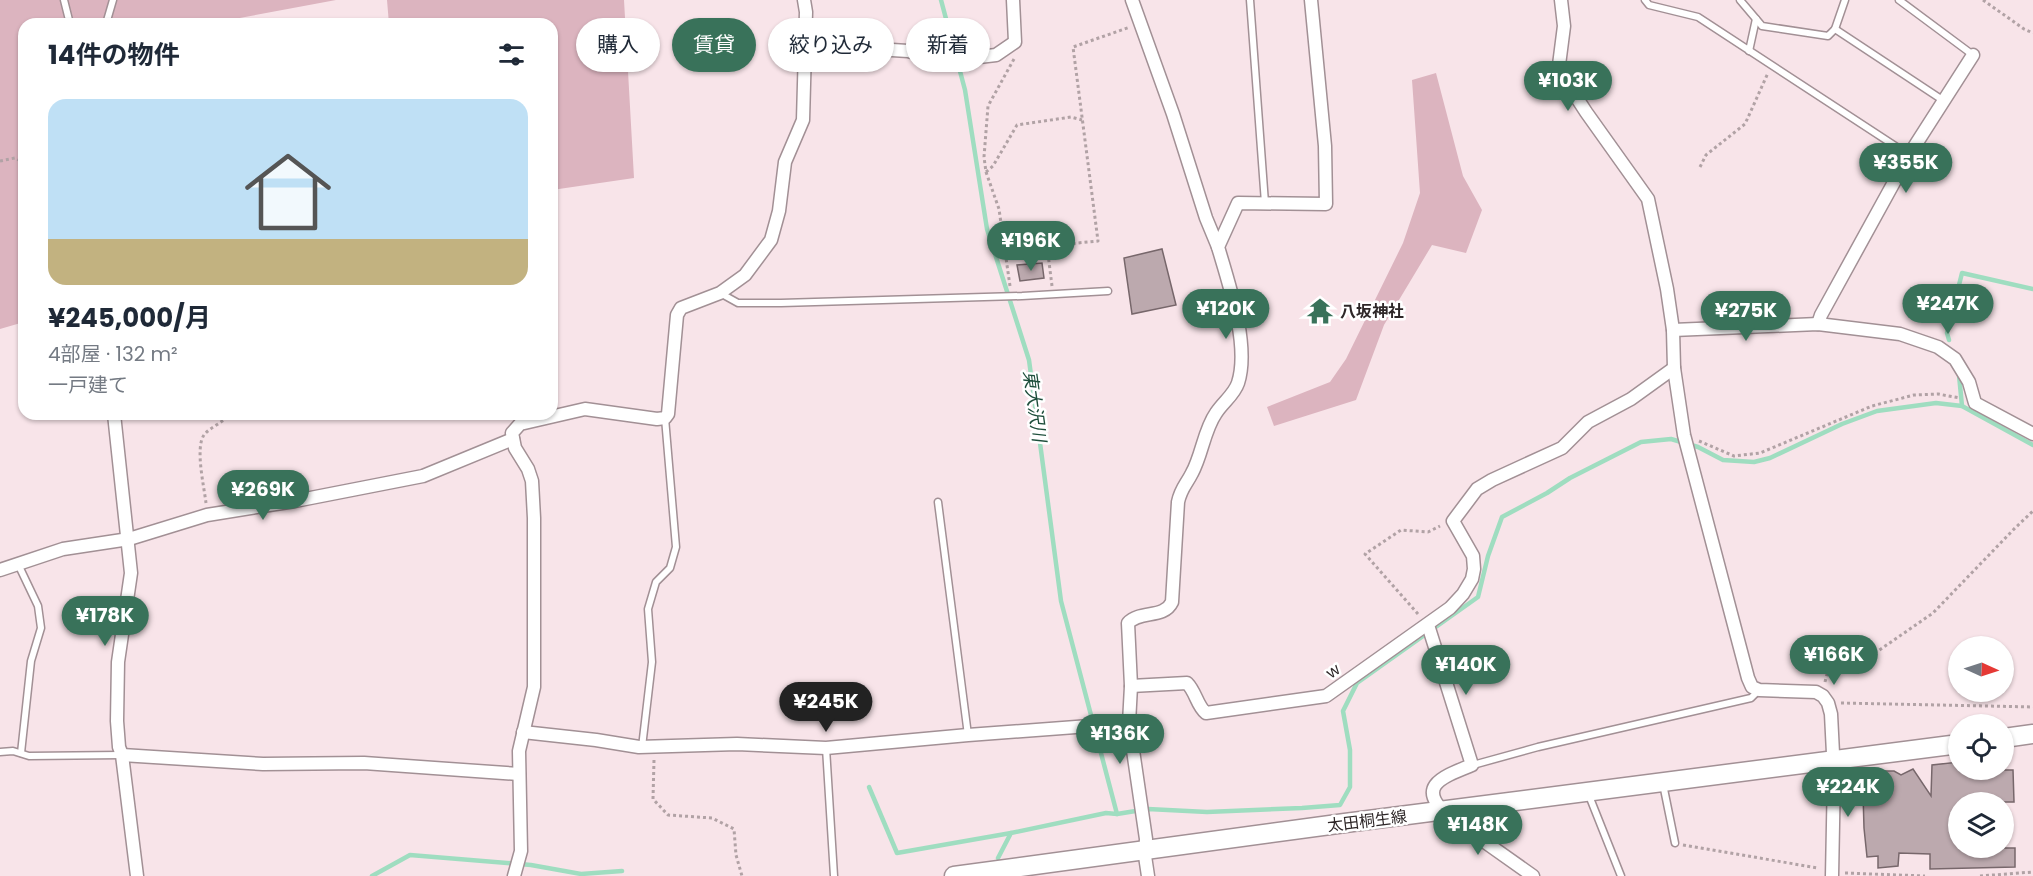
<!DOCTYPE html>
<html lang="ja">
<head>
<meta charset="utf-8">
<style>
  body { margin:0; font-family:Poppins,"Noto Sans JP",sans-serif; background:#f6f6f7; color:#1f2937; height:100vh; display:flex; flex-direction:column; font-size:22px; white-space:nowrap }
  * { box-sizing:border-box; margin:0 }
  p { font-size:20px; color:#747a83 }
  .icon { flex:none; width:33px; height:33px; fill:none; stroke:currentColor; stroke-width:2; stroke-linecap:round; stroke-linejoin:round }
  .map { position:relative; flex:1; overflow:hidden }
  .side { position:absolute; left:18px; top:18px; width:540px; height:402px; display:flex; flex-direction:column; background:#fff; border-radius:18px; box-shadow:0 2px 4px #0004 }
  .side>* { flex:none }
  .guide { position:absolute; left:576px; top:18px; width:570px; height:54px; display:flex; gap:12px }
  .needle { width:39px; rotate:93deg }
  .buttons { position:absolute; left:1948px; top:636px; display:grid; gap:12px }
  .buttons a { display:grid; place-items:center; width:66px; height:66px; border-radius:50%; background:#fff; box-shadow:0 2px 4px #0004; font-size:30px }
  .price { position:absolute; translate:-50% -51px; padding:0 14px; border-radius:21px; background:#39725a; color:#fff; font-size:20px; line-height:39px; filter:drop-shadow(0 2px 3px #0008) }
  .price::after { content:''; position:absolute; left:50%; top:36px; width:18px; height:14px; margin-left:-9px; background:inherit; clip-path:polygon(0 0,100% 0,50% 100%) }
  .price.selected { background:#222; color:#fff }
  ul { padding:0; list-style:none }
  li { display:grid; align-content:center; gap:12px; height:318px; padding:0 30px }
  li+li { border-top:2px solid #e0e1e3 }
  li span { display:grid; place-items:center; height:186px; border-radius:18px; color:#555 }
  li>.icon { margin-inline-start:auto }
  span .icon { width:108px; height:108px; fill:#fffc; stroke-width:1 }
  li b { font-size:26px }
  h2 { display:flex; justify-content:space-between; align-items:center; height:72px; padding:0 30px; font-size:26px }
  .chip { padding:0 21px; border-radius:27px; background:#fff; box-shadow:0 2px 4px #0004; font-size:21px; line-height:54px }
  .chip.selected { background:#39725a; color:#fff }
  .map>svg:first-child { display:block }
  .green { fill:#dcb4bf }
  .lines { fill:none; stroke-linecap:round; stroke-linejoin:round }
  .stream { stroke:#9fddc0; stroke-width:4.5 }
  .building { fill:#bca9ae; stroke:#77676b; stroke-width:1.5 }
  .lane-casing { stroke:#a29095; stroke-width:9 }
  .street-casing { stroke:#a29095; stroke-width:15 }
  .secondary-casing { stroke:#a29095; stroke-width:21 }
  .path { stroke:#b1a2a5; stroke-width:3; stroke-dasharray:3 3; stroke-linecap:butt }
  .lane { stroke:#fff; stroke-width:6 }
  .street { stroke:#fff; stroke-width:12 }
  .secondary { stroke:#fff; stroke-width:18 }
  .labels { text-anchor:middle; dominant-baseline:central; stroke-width:5; stroke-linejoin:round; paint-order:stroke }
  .poi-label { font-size:16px; font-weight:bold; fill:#2e2728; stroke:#fff; text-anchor:start }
  .street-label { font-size:16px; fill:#2e2728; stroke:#fff }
  .water-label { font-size:18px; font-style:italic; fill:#1d4e3b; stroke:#fff }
</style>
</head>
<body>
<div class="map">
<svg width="2033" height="876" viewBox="0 0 2033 876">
  <rect width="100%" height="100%" fill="#f8e4e9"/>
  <g class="green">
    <path d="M0 0H336L207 24H24V322L0 329Z"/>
    <path d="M387 0H624L634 178 552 190V24H389Z"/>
    <path d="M1436 73 1463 176 1482 210 1466 253 1432 245 1384 325 1356 400 1274 426 1267 407 1330 382 1346 359 1403 243 1420 193 1412 80Z"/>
  </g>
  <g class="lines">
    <g class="stream">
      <path d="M941 0 965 90 987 229 1029 360 1061 601 1117 814"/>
      <path d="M1949 340 1947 333 1962 273 2033 289"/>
      <path d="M1959 375 1962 406"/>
      <path d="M869 787 897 853 1011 833"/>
      <path d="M998 858 1011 833 1106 813 1117 814 1148 809 1207 812 1302 808 1340 805 1350 787V750L1343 711 1357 683 1478 597 1488 556 1502 517 1547 493 1570 478 1641 442 1671 439 1698 447 1723 460 1754 462 1770 458 1842 424 1877 411 1936 403 1962 406 2033 445"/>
      <path d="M372 876 410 855 531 865 581 874 622 871"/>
    </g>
  </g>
  <g class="building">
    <path d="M1162 249 1176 305 1132 314 1124 258Z"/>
    <path d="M1042 263 1044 278 1020 281 1017 265Z"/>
    <path d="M1959 762V770H2013L2014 802H1959V848H2015V867L1930 869V854L1899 853 1898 866 1878 868V856L1867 857 1864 828 1863 793 1874 775 1884 771H1894L1901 775 1913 769 1931 796 1932 765Z"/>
  </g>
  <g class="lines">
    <g class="lane-casing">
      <g id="lane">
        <path d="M64 0 70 24"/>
        <path d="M1250 0 1265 203"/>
        <path d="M1645 0 1649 5 1698 17 1909 155"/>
        <path d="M1740 0 1762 26 1828 36 1835 29 1845 0"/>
        <path d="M1899 0 1973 55"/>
        <path d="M106 24 113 0"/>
        <path d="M1835 29 1944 101"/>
        <path d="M1749 51 1756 19"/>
        <path d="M720 293 738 303H781L1022 296 1108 291"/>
        <path d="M938 502 968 735"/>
        <path d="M18 564 38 606 41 628 31 661 21 753"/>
        <path d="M642 747 652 662 648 609 656 582 670 568 676 547 665 418"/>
        <path d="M826 748 834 876"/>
        <path d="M0 752 13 751 29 756 121 755"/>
        <path d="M1473 765 1538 747 1751 698 1759 690"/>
        <path d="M1663 784 1675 843"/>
        <path d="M1588 793 1621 876"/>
      </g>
    </g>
    <g class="street-casing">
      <g id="street">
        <path d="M1132 0 1173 114 1206 218 1218 247"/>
        <path d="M1561 0 1564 26 1559 65 1564 78 1586 112 1648 199 1667 289 1673 330 1674 368 1684 435 1748 678 1752 687 1759 690 1816 692 1823 696 1828 703 1831 714 1834 773 1832 876"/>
        <path d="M805 58 876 49 908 51 945 61 996 55 1015 42 1013 0"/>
        <path d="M1818 324 1821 315 1909 155 1973 55"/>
        <path d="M1673 330 1818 324 1900 334 1938 347 1955 359 1969 382 1975 403 2033 434"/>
        <path d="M114 414 131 573 118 662 117 721 119 747 122 755 137 876"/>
        <path d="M0 570 63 549 129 539 207 515 295 501 423 476 513 439"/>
        <path d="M1428 625 1472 765C1442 777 1413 787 1451 818L1533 876"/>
        <path d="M1131 686 1187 683C1196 692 1197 706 1206 713L1326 696 1450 608 1463 594 1472 579 1474 569 1473 556 1453 521 1477 489 1492 480 1562 448 1588 422 1631 399 1674 368"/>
        <path d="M523 732 596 740 639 747 737 744 826 748 968 735 1129 723"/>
        <path d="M122 755 263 764 364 763 519 774"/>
        <path d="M514 876 521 851 519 751 534 687V518L532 481 528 469 515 448 512 433 520 424 585 409 657 419 665 418 668 414 677 315 681 308 720 293 745 275 771 240 779 211 785 162 803 120 806 12 804 0"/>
        <path d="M1148 876 1145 856 1146 839 1129 723 1131 686 1128 623C1140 610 1164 619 1172 602L1178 502C1181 488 1186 485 1192 473 1202 455 1204 430 1216 413 1223 402 1234 395 1238 383 1250 346 1229 284 1218 247L1238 203 1326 204 1325 146 1311 0"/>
      </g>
    </g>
    <g class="secondary-casing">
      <g id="secondary">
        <path d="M2004 738 2033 734"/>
        <path d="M954 876 1345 823 1959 744"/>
      </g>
    </g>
    <g class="path">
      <path d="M1983 0 2024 29 2033 33"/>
      <path d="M0 161 15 158 24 163"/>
      <path d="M1700 167 1706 155 1745 124 1768 73"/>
      <path d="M986 172 993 166 1017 125 1071 117 1082 120"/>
      <path d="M1010 286 999 209 986 172 984 157 988 106 1014 59"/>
      <path d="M1052 286 1047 246 1098 241 1073 47 1130 27"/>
      <path d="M1699 441 1734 456 1760 453 1872 406 1914 395 1938 394 1960 398"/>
      <path d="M206 503C204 486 195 448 204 435 210 427 223 423 230 414"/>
      <path d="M1418 614 1365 554 1401 530 1428 532 1440 526"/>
      <path d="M1825 682 1827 674 1878 651 1933 613 2015 528 2033 511"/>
      <path d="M1841 703 2033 707"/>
      <path d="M654 760 653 799 668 815 712 818 734 829 736 855 742 876"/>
      <path d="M1683 845 1818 868"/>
      <path d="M1845 873 1925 876"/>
      <path d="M1980 876 2033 872"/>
    </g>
    <use href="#lane" class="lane"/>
    <use href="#street" class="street"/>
    <use href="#secondary" class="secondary"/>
  </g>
  <defs>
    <g id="temple-bare" transform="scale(2.07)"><path d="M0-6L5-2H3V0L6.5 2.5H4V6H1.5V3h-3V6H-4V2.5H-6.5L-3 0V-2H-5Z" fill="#39725a" stroke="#fff" stroke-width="2.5" paint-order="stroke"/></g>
  </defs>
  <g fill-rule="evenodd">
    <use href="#temple-bare" x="1320" y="311"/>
  </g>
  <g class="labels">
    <g class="poi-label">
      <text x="1340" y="311">八坂神社</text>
    </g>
    <g class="street-label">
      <text transform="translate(1333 671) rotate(-35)">w</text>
      <text transform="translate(1367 821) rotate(-7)">太田桐生線</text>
    </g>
    <g class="water-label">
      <text transform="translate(1035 406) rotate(82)">東大沢川</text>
    </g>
  </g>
</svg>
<div class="buttons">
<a><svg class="needle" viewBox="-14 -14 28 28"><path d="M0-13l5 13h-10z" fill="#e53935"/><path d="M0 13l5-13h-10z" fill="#747a83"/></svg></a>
<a><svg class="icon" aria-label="locate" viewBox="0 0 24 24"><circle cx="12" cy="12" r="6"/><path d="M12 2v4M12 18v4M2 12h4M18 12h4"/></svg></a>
<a><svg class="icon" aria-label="layers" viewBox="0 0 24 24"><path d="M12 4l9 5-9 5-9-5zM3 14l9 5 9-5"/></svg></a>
</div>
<b class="price" style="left:1568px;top:112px">¥103K</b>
<b class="price" style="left:1906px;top:194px">¥355K</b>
<b class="price" style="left:1031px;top:272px">¥196K</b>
<b class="price" style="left:1948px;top:335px">¥247K</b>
<b class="price" style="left:1226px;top:340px">¥120K</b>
<b class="price" style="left:1746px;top:342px">¥275K</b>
<b class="price" style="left:263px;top:521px">¥269K</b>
<b class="price" style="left:105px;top:647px">¥178K</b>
<b class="price" style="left:1834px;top:686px">¥166K</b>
<b class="price" style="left:1466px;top:696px">¥140K</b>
<b class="price selected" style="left:826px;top:733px">¥245K</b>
<b class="price" style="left:1120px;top:765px">¥136K</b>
<b class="price" style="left:1848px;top:818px">¥224K</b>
<b class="price" style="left:1478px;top:856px">¥148K</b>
<div class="guide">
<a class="chip">購入</a>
<a class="chip selected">賃貸</a>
<a class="chip">絞り込み</a>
<a class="chip">新着</a>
</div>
<section class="side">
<h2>14件の物件<svg class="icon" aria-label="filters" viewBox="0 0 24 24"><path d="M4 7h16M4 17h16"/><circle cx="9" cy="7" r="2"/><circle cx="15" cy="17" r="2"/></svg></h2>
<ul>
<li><span style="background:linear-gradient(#bfe0f5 75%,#c2b280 0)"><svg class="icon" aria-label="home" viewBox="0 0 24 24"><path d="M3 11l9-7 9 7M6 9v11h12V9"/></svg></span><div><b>¥245,000/月</b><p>4部屋 · 132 m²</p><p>一戸建て</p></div></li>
</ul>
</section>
</div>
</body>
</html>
